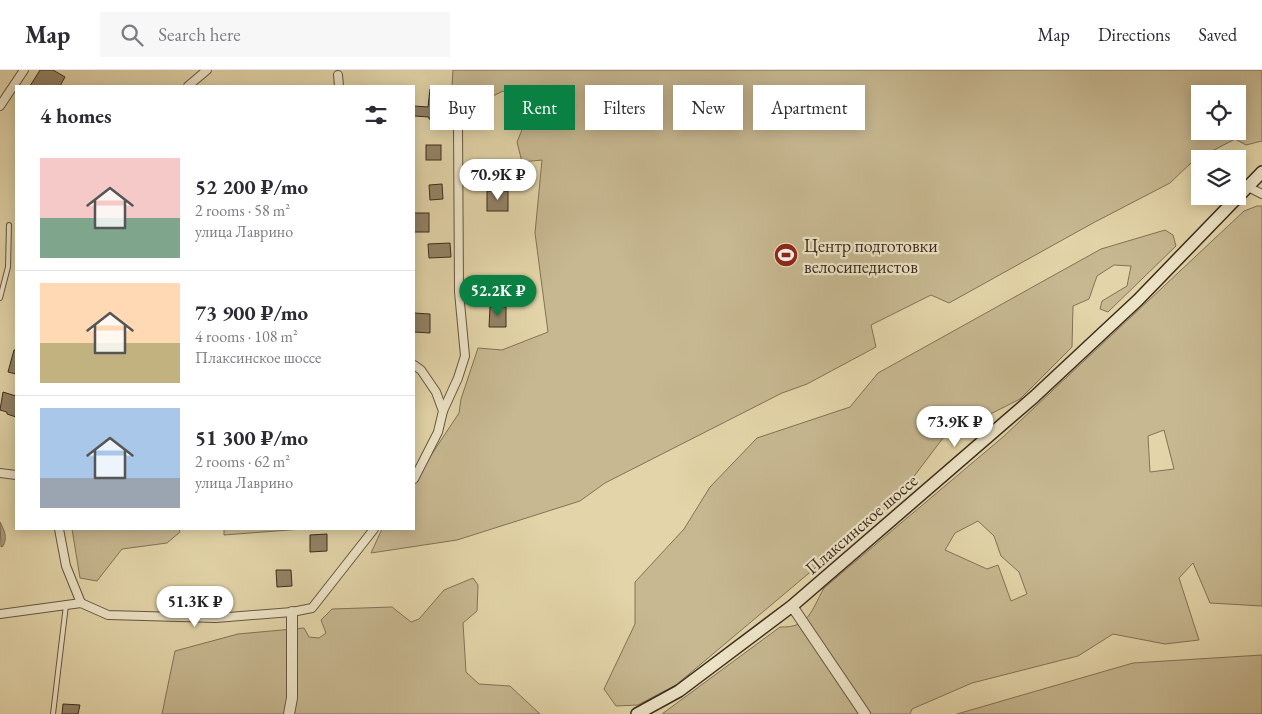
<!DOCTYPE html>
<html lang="en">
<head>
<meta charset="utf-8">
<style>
  body { margin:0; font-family:"EB Garamond",serif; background:#f7f7f7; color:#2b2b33; height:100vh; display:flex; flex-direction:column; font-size:19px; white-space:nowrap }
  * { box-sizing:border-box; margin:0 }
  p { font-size:16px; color:#7c7c81 }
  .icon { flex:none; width:28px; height:28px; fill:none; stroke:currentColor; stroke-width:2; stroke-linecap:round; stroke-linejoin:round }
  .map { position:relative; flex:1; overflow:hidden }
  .sheet { position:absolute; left:15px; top:15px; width:400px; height:445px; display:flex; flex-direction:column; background:#fff; border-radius:0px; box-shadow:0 2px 12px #0003 }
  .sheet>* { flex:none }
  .guide { position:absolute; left:430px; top:15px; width:475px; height:45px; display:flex; gap:10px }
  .tools { position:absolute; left:1191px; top:15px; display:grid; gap:10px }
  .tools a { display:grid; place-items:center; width:55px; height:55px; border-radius:0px; background:#fff; box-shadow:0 2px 12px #0003; font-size:25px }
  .price { position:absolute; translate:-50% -42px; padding:0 11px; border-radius:18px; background:#fff; color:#222; font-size:16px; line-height:32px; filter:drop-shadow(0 1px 2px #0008) }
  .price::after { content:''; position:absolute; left:50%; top:30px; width:15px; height:11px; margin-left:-8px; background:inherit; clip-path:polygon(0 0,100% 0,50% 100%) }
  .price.current { background:#0b8043; color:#fff }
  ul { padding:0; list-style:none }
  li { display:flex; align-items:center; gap:15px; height:125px; padding:0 25px }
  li+li { border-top:1px solid #e1e1e2 }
  li span { display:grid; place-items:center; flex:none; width:140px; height:100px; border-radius:0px; color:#555 }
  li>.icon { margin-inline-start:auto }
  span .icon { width:60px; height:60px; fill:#fffc; stroke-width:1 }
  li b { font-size:21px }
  h2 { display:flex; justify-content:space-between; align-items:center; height:60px; padding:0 25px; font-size:21px }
  .tag { padding:0 18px; border-radius:0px; background:#fff; box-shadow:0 2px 12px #0003; font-size:18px; line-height:45px }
  .tag.current { background:#0b8043; color:#fff }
  header { display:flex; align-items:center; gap:30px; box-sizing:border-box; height:70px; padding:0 25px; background:#fff; border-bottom:1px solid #e1e1e2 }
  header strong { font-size:24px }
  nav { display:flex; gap:28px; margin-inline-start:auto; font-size:18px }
  .search { width:350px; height:45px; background:#f7f7f7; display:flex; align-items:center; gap:12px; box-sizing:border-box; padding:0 18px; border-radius:0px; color:#7c7c81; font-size:19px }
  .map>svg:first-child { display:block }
  .green { fill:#c7b891; stroke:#827258; fill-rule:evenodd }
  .water { fill:#aa9b7a; stroke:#7e6e55 }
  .building { fill:#938366; stroke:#3c2b1e }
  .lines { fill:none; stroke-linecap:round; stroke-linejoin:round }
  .service-casing { stroke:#665641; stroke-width:6 }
  .minor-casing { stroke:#665641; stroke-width:10 }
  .tertiary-casing { stroke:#665641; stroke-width:12 }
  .secondary-casing { stroke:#3c2b1e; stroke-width:14 }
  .service { stroke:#ede4c7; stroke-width:4 }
  .minor { stroke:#ede4c7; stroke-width:8 }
  .tertiary { stroke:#ede4c7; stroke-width:10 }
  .secondary { stroke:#ede4c7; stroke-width:11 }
  .labels { text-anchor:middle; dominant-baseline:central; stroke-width:4.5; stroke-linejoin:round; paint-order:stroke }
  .poi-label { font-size:18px; fill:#3c2b1e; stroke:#ede4c7; text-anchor:start }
  .street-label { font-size:18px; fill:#3c2b1e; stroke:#ede4c7 }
</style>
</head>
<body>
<header>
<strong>Map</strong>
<div class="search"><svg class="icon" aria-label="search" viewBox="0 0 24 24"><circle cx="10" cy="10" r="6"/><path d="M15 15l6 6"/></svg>Search here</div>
<nav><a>Map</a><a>Directions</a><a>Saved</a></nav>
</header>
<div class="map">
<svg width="1262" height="644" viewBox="0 0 1262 644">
  <rect width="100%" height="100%" fill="#e3d5a9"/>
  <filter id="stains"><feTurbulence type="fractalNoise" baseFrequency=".004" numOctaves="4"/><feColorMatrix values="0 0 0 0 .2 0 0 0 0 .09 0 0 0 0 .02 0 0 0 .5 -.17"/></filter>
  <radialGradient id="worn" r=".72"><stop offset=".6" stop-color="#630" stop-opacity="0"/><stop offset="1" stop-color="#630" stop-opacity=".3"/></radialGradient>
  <g class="green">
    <path d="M453 0H1262V71L1246 75 1235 69 1193 91 1170 113 1093 153 949 233 931 225 871 255 876 277 807 314 782 323 605 413 580 431 457 470 371 483 382 459H414V411L459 343 461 329 478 278 502 280 548 262 535 163 542 90 522 92 517 72 528 45 503 21 475 35 452 17ZM1200 24H1238V61H1200Z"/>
    <path d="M1257 136H1262V536L1210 533 1193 493 1179 508 1199 570 1165 574 1113 564 1078 586 972 613 912 639 910 644H662L780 557C809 558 811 541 824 518L1003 367 1244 141ZM1164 360 1174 399 1150 402 1148 366ZM978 451 994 466 1001 486 1019 502 1027 524 1011 531 998 495 987 499 945 480 955 463Z"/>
    <path d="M1165 160 1173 165 1176 176 1108 242 1100 239 1102 231 1127 216 1131 196 1114 195 1097 206 1089 229 1073 236 1072 277 1020 329 943 368 896 430 676 615 638 635 616 636 604 619 635 554V512L684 459 710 417 757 368 850 337 878 303 1101 179Z"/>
    <path d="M72 459H179L180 462 167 473 122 479 97 511 80 508Z"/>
    <path d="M224 459H302L224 465Z"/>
    <path d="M473 508 478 515 477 541 463 553 466 602 479 614 510 616 540 644H162L175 581 238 564 304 558 309 567 319 568 326 563 321 550 332 539 392 537 411 552 419 549 444 520Z"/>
    <path d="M1262 585V644H957L1133 593Z"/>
  </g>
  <path class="water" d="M0 452C4 460 8 467 3 476L1 477Z"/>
  <g class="building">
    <path d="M40 0H53L65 7 60 16H30Z"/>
    <path d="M430 19 440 20 438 39H445V49H429V47L414 46V36L428 37Z"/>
    <rect x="426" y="75" width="15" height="15"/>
    <path d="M442 114 443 129 430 130 429 115Z"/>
    <rect x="487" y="121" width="21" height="20"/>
    <rect x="414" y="143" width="15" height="19"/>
    <path d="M450 173 451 187 429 188 428 174Z"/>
    <path d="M490 237H506V257H489Z"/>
    <path d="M414 243 430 244V263L414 262Z"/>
    <path d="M14 280H16V304L8 302Z"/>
    <path d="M3 322 16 326V347L7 344V342L0 340Z"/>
    <path d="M327 464V481L310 482V465Z"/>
    <path d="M276 500H291L292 516 277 517Z"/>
    <path d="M63 634 80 635 78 644H62Z"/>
  </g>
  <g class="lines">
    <g class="service-casing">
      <g id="service">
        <path d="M0 228 8 197 9 155"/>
        <path d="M53 644 66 535"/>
      </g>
    </g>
    <g class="minor-casing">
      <g id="minor">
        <path d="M338 5 339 16"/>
        <path d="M188 16 207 0"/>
        <path d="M0 36 24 0"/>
        <path d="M1248 117 1262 124"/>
        <path d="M414 295 421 300 436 322 443 341 438 362 414 409"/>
        <path d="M443 341 458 308 465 286 459 222 458 54"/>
        <path d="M0 403 16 405"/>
        <path d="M59 459 66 496 81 533"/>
        <path d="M81 533 108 545 216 548 292 542 312 538 374 459"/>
        <path d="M0 544 81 533"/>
      </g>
    </g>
    <g class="tertiary-casing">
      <g id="tertiary">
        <path d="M792 536 865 644"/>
        <path d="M289 644 292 628V542"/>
      </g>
    </g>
    <g class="secondary-casing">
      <path id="secondary" d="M637 644 679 621 792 536 1034 327 1138 230 1262 102"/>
    </g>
    <use href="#service" class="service"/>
    <use href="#minor" class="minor"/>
    <use href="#tertiary" class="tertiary"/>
    <use href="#secondary" class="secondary"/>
  </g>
  <defs>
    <g id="stadium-disc" transform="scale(1.25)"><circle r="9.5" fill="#8f2418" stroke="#ede4c7"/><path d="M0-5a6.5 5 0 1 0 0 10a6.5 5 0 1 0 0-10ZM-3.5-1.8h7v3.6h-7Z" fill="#fff"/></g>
  </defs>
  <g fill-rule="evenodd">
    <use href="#stadium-disc" x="786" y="185"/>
  </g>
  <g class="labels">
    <g class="poi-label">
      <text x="804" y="175">Центр подготовки<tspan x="804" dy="21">велосипедистов</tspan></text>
    </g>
    <g class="street-label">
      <text transform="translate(861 454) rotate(-41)">Плаксинское шоссе</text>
    </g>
  </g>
  <rect width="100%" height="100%" filter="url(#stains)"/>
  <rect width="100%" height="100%" fill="url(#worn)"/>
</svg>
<div class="tools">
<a><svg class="icon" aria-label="locate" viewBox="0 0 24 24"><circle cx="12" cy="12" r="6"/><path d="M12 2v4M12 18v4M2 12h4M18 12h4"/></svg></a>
<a><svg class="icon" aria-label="layers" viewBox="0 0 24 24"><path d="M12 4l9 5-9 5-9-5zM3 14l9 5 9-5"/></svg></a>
</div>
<b class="price" style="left:498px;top:131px">70.9K ₽</b>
<b class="price current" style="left:498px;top:247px">52.2K ₽</b>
<b class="price" style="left:955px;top:378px">73.9K ₽</b>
<b class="price" style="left:195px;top:558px">51.3K ₽</b>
<div class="guide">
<a class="tag">Buy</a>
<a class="tag current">Rent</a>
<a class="tag">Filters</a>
<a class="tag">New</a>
<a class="tag">Apartment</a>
</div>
<section class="sheet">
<h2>4 homes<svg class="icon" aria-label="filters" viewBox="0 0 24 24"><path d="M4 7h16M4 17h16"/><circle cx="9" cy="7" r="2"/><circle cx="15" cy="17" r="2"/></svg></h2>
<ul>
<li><span style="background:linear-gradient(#f6c9c9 60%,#7fa58c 0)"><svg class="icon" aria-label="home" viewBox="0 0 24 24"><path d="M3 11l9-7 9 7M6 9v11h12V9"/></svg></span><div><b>52 200 ₽/mo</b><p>2 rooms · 58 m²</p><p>улица Лаврино</p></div></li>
<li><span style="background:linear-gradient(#ffd9b3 60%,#c2b280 0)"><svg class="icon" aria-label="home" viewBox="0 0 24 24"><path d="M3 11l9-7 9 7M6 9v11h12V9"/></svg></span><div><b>73 900 ₽/mo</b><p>4 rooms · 108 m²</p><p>Плаксинское шоссе</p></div></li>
<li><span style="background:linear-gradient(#a9c7e8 70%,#9aa5b1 0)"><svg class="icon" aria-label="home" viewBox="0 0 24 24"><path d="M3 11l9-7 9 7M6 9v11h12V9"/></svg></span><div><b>51 300 ₽/mo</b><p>2 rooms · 62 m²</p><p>улица Лаврино</p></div></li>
</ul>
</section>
</div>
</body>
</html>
